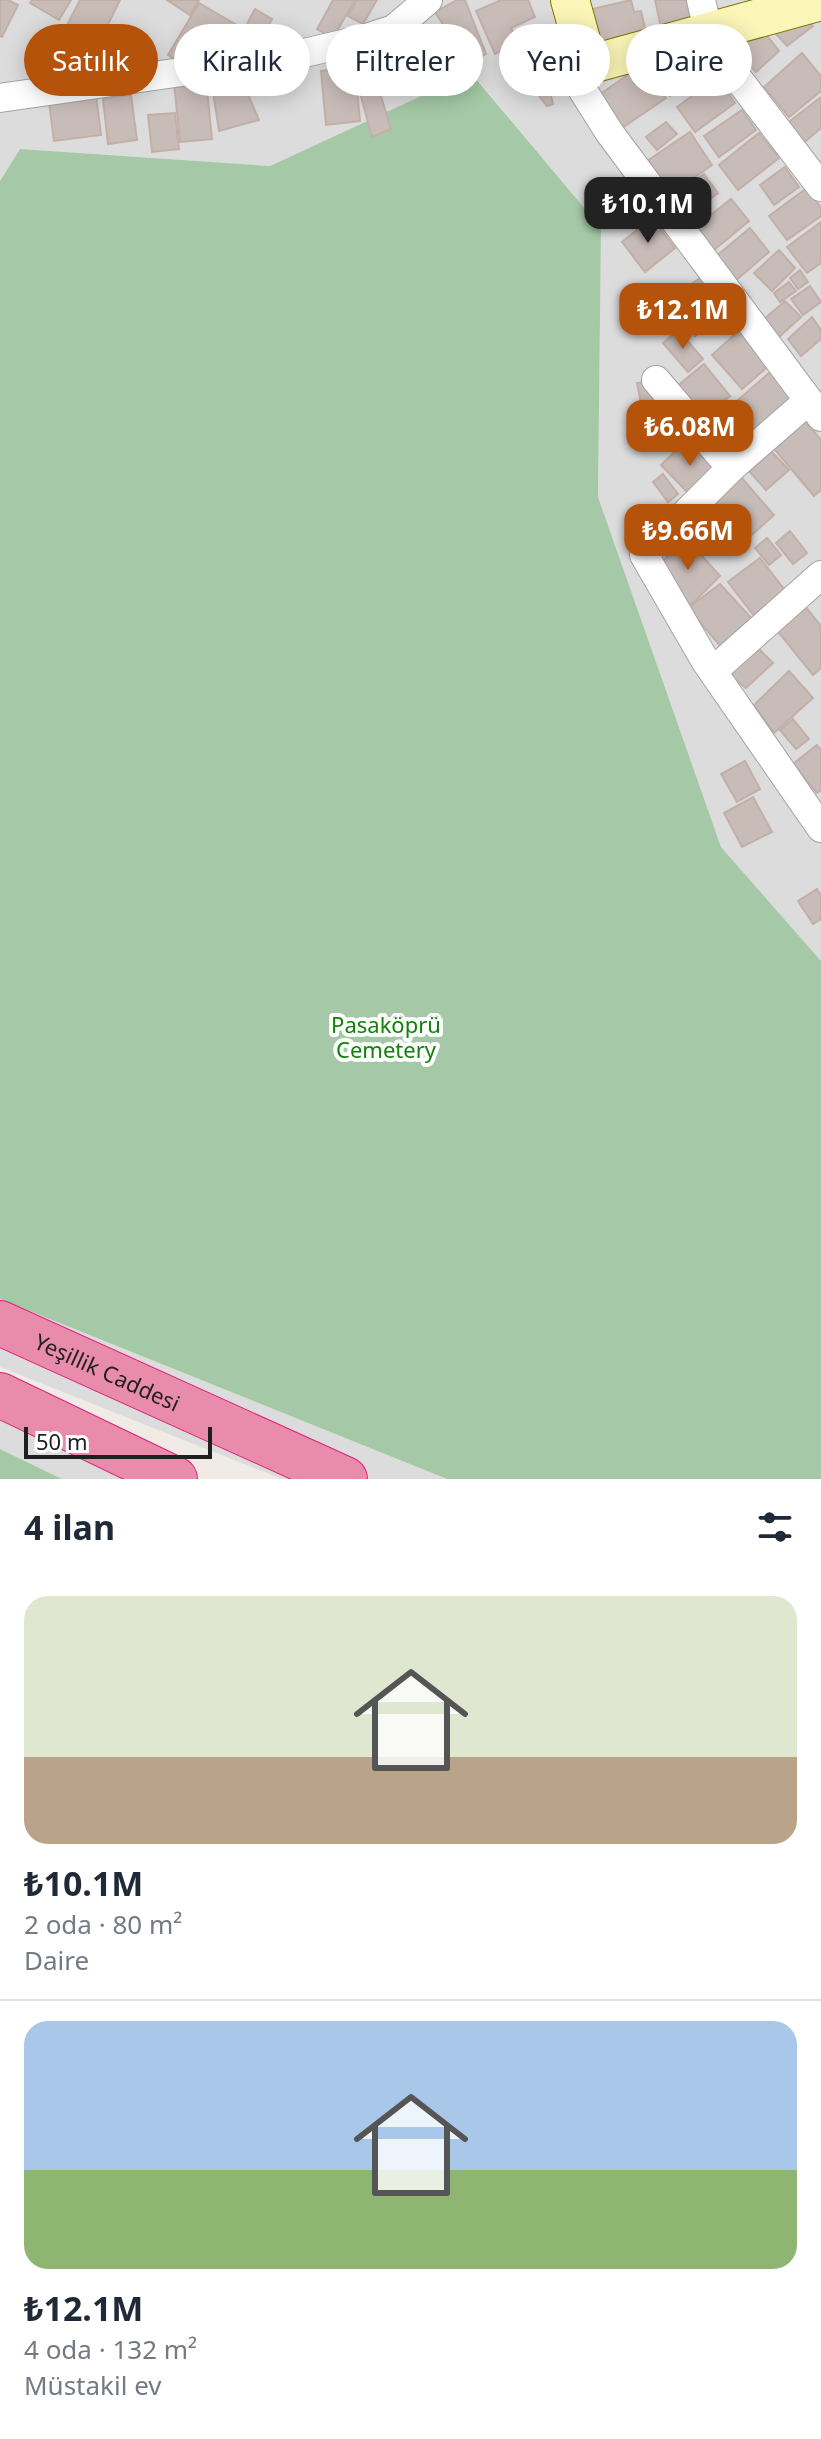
<!DOCTYPE html>
<html lang="tr">
<head>
<meta charset="utf-8">
<style>
  body { margin:0; font-family:"Noto Sans",sans-serif; background:#f6f6f7; color:#1f2937; height:100vh; display:flex; flex-direction:column; font-size:30px; white-space:nowrap }
  * { box-sizing:border-box; margin:0 }
  p { font-size:26px; color:#747a83 }
  .icon { flex:none; width:44px; height:44px; fill:none; stroke:currentColor; stroke-width:2; stroke-linecap:round; stroke-linejoin:round }
  .map { position:relative; height:1479px; overflow:hidden }
  .panel { display:flex; flex-direction:column; background:#fff; flex:1 }
  .panel>* { flex:none }
  .guide { position:absolute; left:24px; top:24px; width:774px; height:72px; display:flex; gap:16px }
  .scale { position:absolute; left:24px; bottom:20px; width:188px; box-sizing:border-box; padding-left:8px; border:4px solid #1f1f1f; border-top:0; font-size:22px; line-height:28px; white-space:nowrap; color:#1f1f1f; -webkit-text-stroke:6px #fff; paint-order:stroke }
  .price { position:absolute; translate:-50% -68px; padding:0 18px; border-radius:16px; background:#b45309; color:#fff; font-size:26px; line-height:52px; filter:drop-shadow(0 2px 4px #0008) }
  .price::after { content:''; position:absolute; left:50%; top:48px; width:24px; height:18px; margin-left:-12px; background:inherit; clip-path:polygon(0 0,100% 0,50% 100%) }
  .price.active { background:#222; color:#fff }
  ul { padding:0; list-style:none }
  li { display:grid; align-content:center; gap:16px; height:424px; padding:0 24px }
  li+li { border-top:2px solid #e0e1e3 }
  li span { display:grid; place-items:center; height:248px; border-radius:24px; color:#555 }
  li>.icon { margin-inline-start:auto }
  span .icon { width:144px; height:144px; fill:#fffc; stroke-width:1 }
  li b { font-size:34px }
  h2 { display:flex; justify-content:space-between; align-items:center; height:96px; padding:0 24px; font-size:34px }
  .tag { padding:0 28px; border-radius:36px; background:#fff; box-shadow:0 4px 20px #0003; font-size:28px; line-height:72px }
  .tag.active { background:#b45309; color:#fff }
  .map>svg:first-child { display:block }
  .residential { fill:#dddcdc }
  .cemetery { fill:#a5c9a6 }
  .building { fill:#c8bcb8; stroke:#c2afa7; stroke-width:2 }
  .lines { fill:none; stroke-linecap:round; stroke-linejoin:round }
  .street-casing { stroke:#a3a3a3; stroke-width:30 }
  .secondary-casing { stroke:#7a7602; stroke-width:40 }
  .highway-casing { stroke:#e0207d; stroke-width:46 }
  .street { stroke:#fff; stroke-width:28 }
  .secondary { stroke:#fbf5b8; stroke-width:38 }
  .highway { stroke:#e98baa; stroke-width:44 }
  .labels { text-anchor:middle; dominant-baseline:central; stroke-width:8; stroke-linejoin:round; paint-order:stroke }
  .park-label { font-size:22px; fill:#108109; stroke:#fff }
  .street-label { font-size:22px; fill:#1f1f1f; stroke:#fff }
</style>
</head>
<body>
<div class="map">
<svg width="821" height="1479" viewBox="0 0 821 1479">
  <rect width="100%" height="100%" fill="#f0ebe5"/>
  <g class="residential">
    <path d="M0 0H821V961L721 847 598 497 601 228 472 73 270 166 20 149 0 181Z"/>
    <path d="M0 1299 447 1479H282L0 1367Z"/>
    <path d="M0 1409 157 1479H62L0 1449Z"/>
  </g>
  <g class="cemetery">
    <path d="M471 73 601 228 598 497 721 847 821 961V1479H447L0 1299V181L20 149 270 166Z"/>
    <path d="M0 1449 62 1479H0Z"/>
  </g>
  <g class="building">
    <path d="M0 0H8L18 5 2 37 0 36Z"/>
    <path d="M32 0H71L59 20 30 3Z"/>
    <path d="M80 0H120L98 45 65 29Z"/>
    <path d="M167 0H199L190 15Z"/>
    <path d="M333 0H355L333 38 317 29Z"/>
    <path d="M357 0H377L363 24 348 16Z"/>
    <path d="M457 0H465L486 54 468 63 435 12Z"/>
    <path d="M501 0H528L535 17 511 28 518 44 495 54 476 11Z"/>
    <path d="M631 0 634 12 641 11 648 41 593 54 584 11Z"/>
    <path d="M655 0H689L696 30 663 37Z"/>
    <path d="M199 3 235 24 214 60 196 49 186 66 168 55Z"/>
    <path d="M255 9 272 19 256 48 239 39Z"/>
    <path d="M802 12 813 26 787 46 768 25Z"/>
    <path d="M532 26 537 36 553 104 547 106 505 52 521 44 516 34Z"/>
    <path d="M57 28 88 43 68 83 38 68Z"/>
    <path d="M762 29 779 51 756 72 734 49Z"/>
    <path d="M415 31 436 82 419 92 384 50Z"/>
    <path d="M446 34 466 66 438 82 425 47Z"/>
    <path d="M702 41 713 64 693 75 681 52Z"/>
    <path d="M802 53 821 76V91L789 117 764 87Z"/>
    <path d="M677 54 693 84 670 96 654 66Z"/>
    <path d="M642 65 666 98 619 130 596 97Z"/>
    <path d="M355 67 360 121 326 125 321 71Z"/>
    <path d="M373 70 391 129 372 137 356 78Z"/>
    <path d="M239 74 259 120 219 131 211 79Z"/>
    <path d="M717 78 735 103 695 132 677 107Z"/>
    <path d="M206 80 212 139 180 142 174 83Z"/>
    <path d="M96 95 101 135 54 141 49 102Z"/>
    <path d="M131 95 137 140 108 144 103 99Z"/>
    <path d="M821 97V128L800 146 785 125Z"/>
    <path d="M742 110 756 130 719 157 704 136Z"/>
    <path d="M175 113 179 149 152 152 148 115Z"/>
    <path d="M666 122 677 134 657 150 646 137Z"/>
    <path d="M690 132 712 165 668 196 644 163Z"/>
    <path d="M759 133 779 158 738 190 719 165Z"/>
    <path d="M785 167 799 187 774 205 760 185Z"/>
    <path d="M704 174 718 193 687 217 673 198Z"/>
    <path d="M807 188 821 208V216L787 240 769 216Z"/>
    <path d="M731 199 749 221 709 254 691 231Z"/>
    <path d="M652 218 675 248 645 272 622 242Z"/>
    <path d="M821 222V263L807 273 787 247Z"/>
    <path d="M750 228 769 252 734 282 714 258Z"/>
    <path d="M779 250 795 268 772 291 754 273Z"/>
    <path d="M800 270 808 282 798 289 790 278Z"/>
    <path d="M703 276 729 312 695 336 669 300Z"/>
    <path d="M789 282 796 291 780 302 774 293Z"/>
    <path d="M810 286 821 302 803 315 791 299Z"/>
    <path d="M785 301 801 317 778 338 763 320Z"/>
    <path d="M812 317 821 330V339L801 356 788 339Z"/>
    <path d="M742 328 772 363 742 389 712 355Z"/>
    <path d="M678 330 703 359 688 372 663 343Z"/>
    <path d="M704 364 730 396 701 420 675 388Z"/>
    <path d="M770 372 797 404 733 460 706 428Z"/>
    <path d="M650 381 669 408 643 413 637 383Z"/>
    <path d="M679 412 682 427 656 432 653 416Z"/>
    <path d="M803 418 821 440V490L814 496 771 445Z"/>
    <path d="M689 438 720 470 692 497 661 465Z"/>
    <path d="M771 451 789 470 766 490 749 471Z"/>
    <path d="M663 474 678 494 668 502 653 482Z"/>
    <path d="M741 477 774 515 744 542 711 504Z"/>
    <path d="M703 509 715 521 697 540 685 527Z"/>
    <path d="M790 531 807 553 793 564 776 543Z"/>
    <path d="M685 537 720 576 688 608 658 566Z"/>
    <path d="M767 538 781 555 769 565 755 548Z"/>
    <path d="M760 558 787 593 758 621 728 582Z"/>
    <path d="M720 584 753 620 722 648 688 608Z"/>
    <path d="M804 605 821 626V668L813 675 775 628Z"/>
    <path d="M754 644 773 663 746 688 724 671Z"/>
    <path d="M789 671 813 698 774 733 754 705Z"/>
    <path d="M793 719 809 739 796 749 780 730Z"/>
    <path d="M817 745 821 750V790L817 793 793 764Z"/>
    <path d="M745 761 760 789 737 802 721 774Z"/>
    <path d="M753 797 772 832 742 847 724 813Z"/>
    <path d="M817 889 821 896V919L813 924 798 901Z"/>
  </g>
  <g class="lines">
    <g class="street-casing">
      <g id="street">
        <path d="M701 0 708 31 733 72 821 187"/>
        <path d="M588 65 582 89 609 132 821 417"/>
        <path d="M0 98 287 57 360 40 394 29 428 0"/>
        <path d="M656 380 731 468"/>
        <path d="M808 401 731 468 644 555 706 662 821 828"/>
        <path d="M713 671 821 575"/>
      </g>
    </g>
    <g class="secondary-casing">
      <path id="secondary" d="M570 0 588 65 821 1"/>
    </g>
    <g class="highway-casing">
      <g id="highway">
        <path id="s1" d="M0 1323 345 1479"/>
        <path d="M0 1395 175 1479"/>
      </g>
    </g>
    <use href="#street" class="street"/>
    <use href="#secondary" class="secondary"/>
    <use href="#highway" class="highway"/>
  </g>
  <g class="labels">
    <g class="park-label">
      <text x="386" y="1024">Pasaköprü<tspan x="386" dy="25">Cemetery</tspan></text>
    </g>
    <g class="street-label">
      <text stroke="none"><textPath href="#s1" startOffset="118">Yeşillik Caddesi</textPath></text>
    </g>
  </g>
</svg>
<div class="scale">50 m</div>
<b class="price active" style="left:648px;top:245px">₺10.1M</b>
<b class="price" style="left:683px;top:351px">₺12.1M</b>
<b class="price" style="left:690px;top:468px">₺6.08M</b>
<b class="price" style="left:688px;top:572px">₺9.66M</b>
<div class="guide">
<a class="tag active">Satılık</a>
<a class="tag">Kiralık</a>
<a class="tag">Filtreler</a>
<a class="tag">Yeni</a>
<a class="tag">Daire</a>
</div>
</div>
<section class="panel">
<h2>4 ilan<svg class="icon" aria-label="filters" viewBox="0 0 24 24"><path d="M4 7h16M4 17h16"/><circle cx="9" cy="7" r="2"/><circle cx="15" cy="17" r="2"/></svg></h2>
<ul>
<li><span style="background:linear-gradient(#dfe7d0 65%,#b9a48a 0)"><svg class="icon" aria-label="home" viewBox="0 0 24 24"><path d="M3 11l9-7 9 7M6 9v11h12V9"/></svg></span><div><b>₺10.1M</b><p>2 oda · 80 m²</p><p>Daire</p></div></li>
<li><span style="background:linear-gradient(#a9c7e8 60%,#8fb573 0)"><svg class="icon" aria-label="home" viewBox="0 0 24 24"><path d="M3 11l9-7 9 7M6 9v11h12V9"/></svg></span><div><b>₺12.1M</b><p>4 oda · 132 m²</p><p>Müstakil ev</p></div></li>
</ul>
</section>
</body>
</html>
